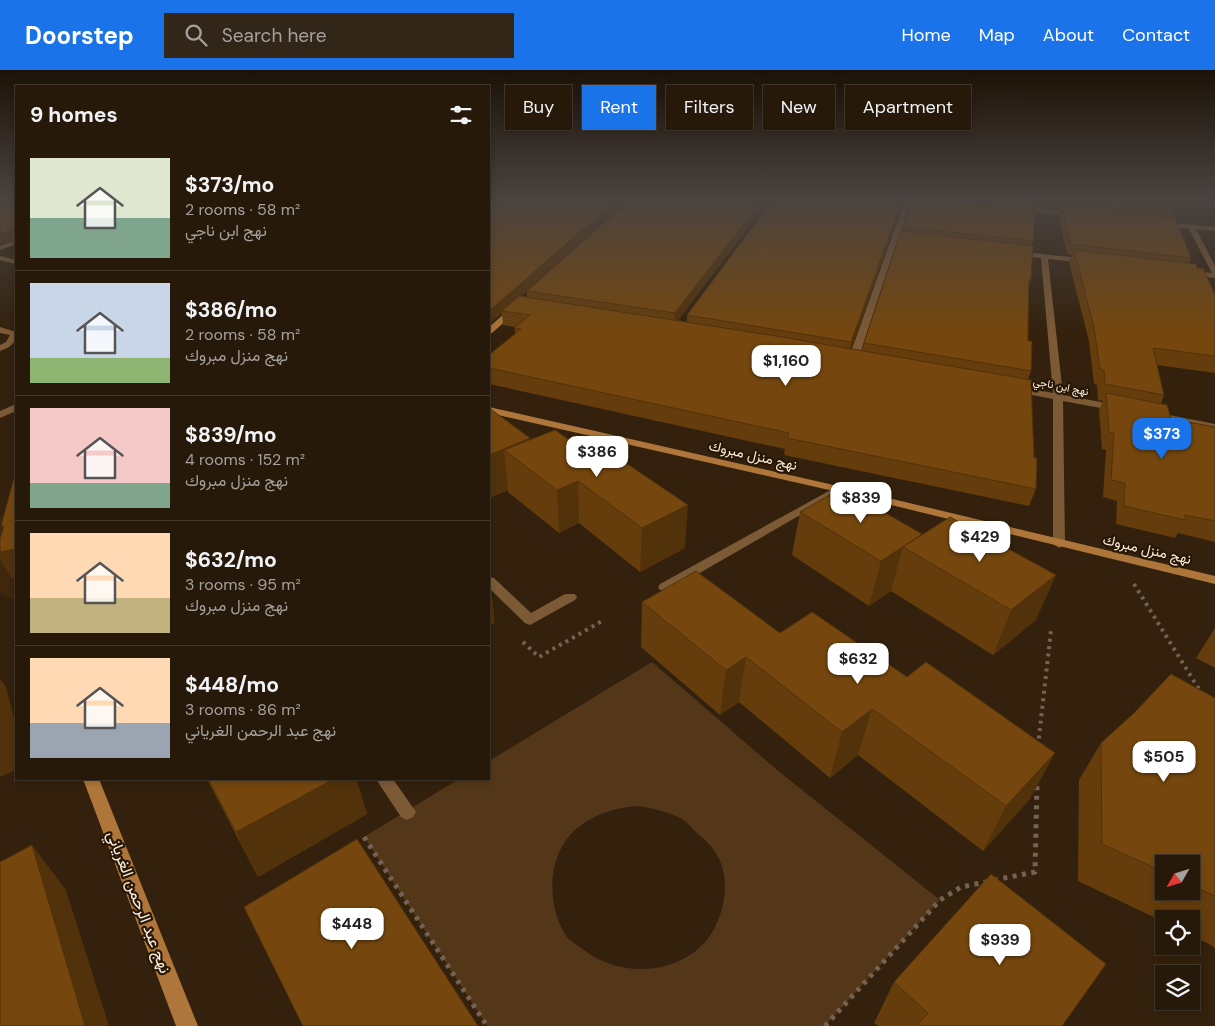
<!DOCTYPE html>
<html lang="en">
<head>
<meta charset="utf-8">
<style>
  body { margin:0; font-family:"DM Sans",Vazirmatn,sans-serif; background:#322618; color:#f1f3f6; height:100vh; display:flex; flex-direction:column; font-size:19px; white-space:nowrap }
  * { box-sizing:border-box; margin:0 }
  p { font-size:16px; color:#a4a09c }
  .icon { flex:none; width:28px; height:28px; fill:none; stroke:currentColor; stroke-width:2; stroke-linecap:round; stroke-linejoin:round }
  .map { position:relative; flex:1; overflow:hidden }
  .details { position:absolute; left:15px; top:15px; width:475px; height:695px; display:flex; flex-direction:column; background:#26190a; border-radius:0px; box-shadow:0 2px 8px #0003,0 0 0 1px #42382b }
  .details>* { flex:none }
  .top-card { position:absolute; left:505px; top:15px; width:475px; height:45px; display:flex; gap:10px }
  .needle { width:32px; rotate:231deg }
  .tools { position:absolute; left:1155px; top:785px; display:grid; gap:10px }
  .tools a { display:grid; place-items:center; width:45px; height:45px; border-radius:0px; background:#26190a; box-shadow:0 2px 8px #0003,0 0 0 1px #42382b; font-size:25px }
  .price { position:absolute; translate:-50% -42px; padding:0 11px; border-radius:10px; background:#fff; color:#222; font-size:16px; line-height:32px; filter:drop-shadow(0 1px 2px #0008) }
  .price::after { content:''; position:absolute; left:50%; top:30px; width:15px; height:11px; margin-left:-8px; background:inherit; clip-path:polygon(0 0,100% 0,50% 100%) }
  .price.selected { background:#1a73e8; color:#fff }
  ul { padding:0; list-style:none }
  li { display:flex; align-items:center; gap:15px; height:125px; padding:0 15px }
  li+li { border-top:1px solid #42382b }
  li span { display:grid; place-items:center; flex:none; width:140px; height:100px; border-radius:0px; color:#555 }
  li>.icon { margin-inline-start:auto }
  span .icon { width:60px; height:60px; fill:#fffc; stroke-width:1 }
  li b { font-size:21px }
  h2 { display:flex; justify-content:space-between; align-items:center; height:60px; padding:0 15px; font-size:21px }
  .pill { padding:0 18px; border-radius:0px; background:#26190a; box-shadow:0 2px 8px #0003,0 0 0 1px #42382b; font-size:18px; line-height:45px }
  .pill.selected { background:#1a73e8; color:#fff }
  header { display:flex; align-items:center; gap:30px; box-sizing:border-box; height:70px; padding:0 25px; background:#1a73e8; color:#fff }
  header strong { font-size:24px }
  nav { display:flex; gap:28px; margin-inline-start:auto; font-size:18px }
  .search { width:350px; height:45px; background:#322618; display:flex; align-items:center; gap:12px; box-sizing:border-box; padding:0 18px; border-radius:0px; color:#a4a09c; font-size:19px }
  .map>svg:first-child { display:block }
  .built { fill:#3e270d }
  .green { fill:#533718; fill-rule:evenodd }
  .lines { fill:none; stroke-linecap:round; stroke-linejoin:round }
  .path-far1 { stroke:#746352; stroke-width:4; stroke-dasharray:3 4.5; stroke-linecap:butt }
  .path { stroke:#746352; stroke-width:5; stroke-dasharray:4 5.5; stroke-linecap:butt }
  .lane { fill:#7c5a36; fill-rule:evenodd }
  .street { fill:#7c5a36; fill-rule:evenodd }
  .secondary { fill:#ae763a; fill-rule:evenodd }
  .wall { fill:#653d0c; fill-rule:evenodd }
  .shaded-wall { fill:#52320a }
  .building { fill:#75470e; stroke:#52320a }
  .labels { text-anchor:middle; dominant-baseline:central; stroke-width:4.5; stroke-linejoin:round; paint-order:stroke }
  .far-street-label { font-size:11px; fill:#faeee2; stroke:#291704 }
  .street-label { font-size:14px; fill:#faeee2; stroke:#291704 }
  .near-street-label { font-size:16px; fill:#faeee2; stroke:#291704 }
</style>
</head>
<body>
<header>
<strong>Doorstep</strong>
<div class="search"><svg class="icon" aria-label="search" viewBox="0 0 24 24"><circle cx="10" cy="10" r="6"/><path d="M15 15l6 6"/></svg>Search here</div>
<nav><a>Home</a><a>Map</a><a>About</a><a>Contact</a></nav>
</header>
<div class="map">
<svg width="1215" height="956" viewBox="0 0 1215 956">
  <rect width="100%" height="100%" fill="#33210d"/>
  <path class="built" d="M16 436V531L0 523V447Z"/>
  <path class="green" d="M652 592 777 700 940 830 825 956H487L364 767 459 709H489V691ZM636 736C652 738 666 741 680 748 686 751 692 758 697 763 703 768 711 775 715 782 731 805 726 838 713 861 687 905 622 910 584 880 578 876 570 871 566 866 545 833 547 780 580 756 597 743 616 738 636 736Z"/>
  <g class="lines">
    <g class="path-far1">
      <path d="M1134 514 1200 621"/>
      <path d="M523 572 539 587 604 550"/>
      <path d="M1038 676 1051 560"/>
    </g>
    <g class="path">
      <path d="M364 767 487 956"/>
      <path d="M994 810 1035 802 1037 714"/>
      <path d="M825 956 940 830 961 817 986 812"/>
    </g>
    <g class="lane">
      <path d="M0 257 16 262C16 273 11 277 0 281V275L6 272 10 265 0 263Z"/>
      <path d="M838 416 842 417 844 419 842 421 670 520H660L658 517 660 514Z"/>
      <path d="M489 507 494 508 531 543 565 524H575L577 527 575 530 530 555 525 553 489 518Z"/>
      <path d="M376 709H393L416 742 413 747 407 750 401 747Z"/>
    </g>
    <g class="street">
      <path d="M905 130H911L899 167 918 171 915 173 897 171 858 290 853 293 850 292 848 290Z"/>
      <path d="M938 130H956L992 136 989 138Z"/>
      <path d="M1131 130H1137L1149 154H1145Z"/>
      <path d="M1019 137 1076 143 1079 145 1076 147 1017 140V138Z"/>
      <path d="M1163 152 1215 157V161L1196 159 1215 196V208L1187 205V201H1190L1212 203 1189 159 1161 155 1160 154Z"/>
      <path d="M16 170V174L0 180V176Z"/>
      <path d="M1013 181 1089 189 1090 191 1086 193 1048 189 1063 325 1117 335 1122 338 1117 341 1063 331 1065 474 1059 478 1053 474V329L1016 322 1011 319 1016 316 1053 323 1041 188 1016 185H1013Z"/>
      <path d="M0 186 16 190V194L0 190Z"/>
      <path d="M16 334V341L0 348V341Z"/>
      <path d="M1154 342 1215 354V360L1150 347 1149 345Z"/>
    </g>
    <g class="secondary">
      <path d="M513 236 520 238 492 263H489V257Z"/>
      <path d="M489 337 838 416 1215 506V514L838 422 489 343Z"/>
      <path d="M83 709H99L198 956H176Z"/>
    </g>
  </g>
  <g class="wall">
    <path d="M16 130V177H14L12 170 1 173H0V135Z"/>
    <path d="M489 130 531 217 630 130H769L678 250 687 252V245L902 130 901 137 851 279 862 280 864 273 903 157 990 135 991 131H987V130H1035L1034 134 1033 171 1031 175V209L1029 216 1028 271 1031 301 1028 309 1036 419 1029 436 784 385 785 379 489 314V298L515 263V257L503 255 502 243 490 253H489ZM527 221V227L521 226Z"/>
    <path d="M1055 130H1172L1175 136 1170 148 1191 188 1189 193 1197 198 1215 225V303L1157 295 1164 325 1161 334 1171 349 1215 357V472L1178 463 1175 468 1116 454 1117 431 1103 427 1106 380 1102 379 1099 340 1103 331 1098 330 1097 315 1094 314 1089 271 1069 193 1072 185 1067 184 1058 145 1061 139 1057 138ZM1142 137 1148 145 1139 144Z"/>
    <path d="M1209 130H1215V140Z"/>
    <path d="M489 338 531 370 685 478 640 502 579 453 559 463 508 422V420L489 428Z"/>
    <path d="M842 418 1036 550 993 585 891 521 869 536 792 485 800 442Z"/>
    <path d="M642 532 780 563 1030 729 983 781 858 685 830 708 739 632 720 645 641 577Z"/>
    <path d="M1215 558V598L1196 588Z"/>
    <path d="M1215 628V878L1209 874 1191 865V849H1164V852L1078 811 1079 710 1101 673ZM1164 794H1191V821H1164Z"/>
    <path d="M207 709H356L367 744 258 807Z"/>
    <path d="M894 912 1062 956H878L874 953Z"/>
  </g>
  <g class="shaded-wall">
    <path d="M617 130H629L504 241H502V243L490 253 489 241Z"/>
    <path d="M762 130H769L674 256 675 243Z"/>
    <path d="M900 130H902L901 137 849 285 851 272Z"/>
    <path d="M13 159 16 167H10L12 170 1 173 0 170V163Z"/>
    <path d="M530 368 533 402 504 380 508 420 489 428V385Z"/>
    <path d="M578 411 579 453 559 463 557 420Z"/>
    <path d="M688 435 685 478 640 502 642 458Z"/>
    <path d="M1 456H4L16 478V508L12 509 0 489V482L14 479Z"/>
    <path d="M922 464 903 477 891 521 869 536 881 491Z"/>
    <path d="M1056 505 1036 550 993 585 1011 540Z"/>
    <path d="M489 509H490L495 553 489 556Z"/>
    <path d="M746 587 739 632 720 645 726 600Z"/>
    <path d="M0 609 6 617 16 655V700L0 707Z"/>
    <path d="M872 639 858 685 830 708 842 662Z"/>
    <path d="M1055 683 1030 729 983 781 1006 736Z"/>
    <path d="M334 709H356L367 744 258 807 236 762Z"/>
    <path d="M32 775 66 820 109 956H85Z"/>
  </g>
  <g class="building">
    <path d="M16 130V168L10 167 14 164 13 159 0 163V135Z"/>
    <path d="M489 130H617L489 241Z"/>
    <path d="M630 130H762L675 243 527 221Z"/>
    <path d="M773 130H902L851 272 687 245Z"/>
    <path d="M912 130H924L993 135 991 130H998L1035 134 1033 171 903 157Z"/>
    <path d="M1098 130H1141L1143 135Z"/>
    <path d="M1151 130H1172L1175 136H1172L1173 138 1155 136Z"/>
    <path d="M1062 136 1175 148 1191 188 1071 174Z"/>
    <path d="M901 161 1033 176 1031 209H1029L1028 247V271H1032L1031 301 864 273Z"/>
    <path d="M1074 180 1196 194 1197 198H1203L1215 225V286L1153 278 1164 325 1105 314 1104 300 1100 299 1094 257Z"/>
    <path d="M519 226 782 267 1031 310 1034 388H1037L1036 419 787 368 789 363 489 298V285L521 259 514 258 530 245 502 241Z"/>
    <path d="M1106 323 1167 335 1171 349 1215 357V451L1185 445V450L1124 436 1125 413 1111 410 1114 363 1109 362Z"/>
    <path d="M489 338 530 368 489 385Z"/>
    <path d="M555 360 608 397 623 391 688 435 642 458 578 411 557 420 504 380Z"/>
    <path d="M16 407V479L0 482V469L4 456H1L14 408Z"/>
    <path d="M842 418 922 464 881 491 800 442Z"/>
    <path d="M950 447 1056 505 1011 540 903 477Z"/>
    <path d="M696 501 780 563 812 542 907 607 926 592 1055 683 1006 736 872 639 842 662 746 587 726 600 642 532Z"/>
    <path d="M1171 604 1215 628V826L1191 815V794H1164V802L1102 774 1101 673 1134 643Z"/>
    <path d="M208 709H334L236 762Z"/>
    <path d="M357 769 478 956H303L244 837Z"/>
    <path d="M32 775 85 956H0V792Z"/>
    <path d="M991 804 1106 894 1062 956H917L928 943 894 912Z"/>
  </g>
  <linearGradient id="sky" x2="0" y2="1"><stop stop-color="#1c1207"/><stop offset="0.49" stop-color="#4a4340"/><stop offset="1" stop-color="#4a4340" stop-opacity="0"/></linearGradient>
  <rect width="1215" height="264" fill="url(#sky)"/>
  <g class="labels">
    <g class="far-street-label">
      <text transform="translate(1061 316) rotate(11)">نهج ابن ناجي</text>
    </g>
    <g class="street-label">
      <text transform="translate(753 385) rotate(13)">نهج منزل مبروك</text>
      <text transform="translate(1147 479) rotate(13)">نهج منزل مبروك</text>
    </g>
    <g class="near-street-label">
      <text transform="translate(139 832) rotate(69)">نهج عبد الرحمن الغرياني</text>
    </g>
  </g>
</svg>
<div class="tools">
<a><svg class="needle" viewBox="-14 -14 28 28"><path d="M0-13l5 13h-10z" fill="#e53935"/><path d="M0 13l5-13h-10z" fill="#a4a09c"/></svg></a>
<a><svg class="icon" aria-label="locate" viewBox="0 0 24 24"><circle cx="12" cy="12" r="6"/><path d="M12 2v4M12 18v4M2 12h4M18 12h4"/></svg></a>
<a><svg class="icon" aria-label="layers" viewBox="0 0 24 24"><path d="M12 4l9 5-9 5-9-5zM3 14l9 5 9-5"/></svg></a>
</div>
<b class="price" style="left:786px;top:317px">$1,160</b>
<b class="price selected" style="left:1162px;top:390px">$373</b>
<b class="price" style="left:597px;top:408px">$386</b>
<b class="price" style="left:861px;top:454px">$839</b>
<b class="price" style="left:980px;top:493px">$429</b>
<b class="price" style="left:858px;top:615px">$632</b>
<b class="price" style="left:1164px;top:713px">$505</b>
<b class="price" style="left:352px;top:880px">$448</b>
<b class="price" style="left:1000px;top:896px">$939</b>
<div class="top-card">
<a class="pill">Buy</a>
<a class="pill selected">Rent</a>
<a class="pill">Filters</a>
<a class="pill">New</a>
<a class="pill">Apartment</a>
</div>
<section class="details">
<h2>9 homes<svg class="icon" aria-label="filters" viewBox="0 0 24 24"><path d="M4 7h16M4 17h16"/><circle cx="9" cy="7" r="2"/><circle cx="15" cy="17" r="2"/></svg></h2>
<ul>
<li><span style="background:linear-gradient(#dfe7d0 60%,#7fa58c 0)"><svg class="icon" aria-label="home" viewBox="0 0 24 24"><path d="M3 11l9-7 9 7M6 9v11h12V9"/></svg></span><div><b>$373/mo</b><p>2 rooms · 58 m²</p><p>نهج ابن ناجي</p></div></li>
<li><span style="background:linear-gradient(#c9d6e8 75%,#8fb573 0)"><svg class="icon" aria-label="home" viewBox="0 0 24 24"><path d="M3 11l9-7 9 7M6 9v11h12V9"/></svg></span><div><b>$386/mo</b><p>2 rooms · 58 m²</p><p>نهج منزل مبروك</p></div></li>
<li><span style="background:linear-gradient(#f6c9c9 75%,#7fa58c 0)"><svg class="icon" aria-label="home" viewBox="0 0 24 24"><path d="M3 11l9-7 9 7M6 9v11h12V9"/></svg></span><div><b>$839/mo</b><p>4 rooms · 152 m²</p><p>نهج منزل مبروك</p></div></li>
<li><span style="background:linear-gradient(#ffd9b3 65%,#c2b280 0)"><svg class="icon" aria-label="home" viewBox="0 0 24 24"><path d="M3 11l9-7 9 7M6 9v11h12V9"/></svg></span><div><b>$632/mo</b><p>3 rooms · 95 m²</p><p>نهج منزل مبروك</p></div></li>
<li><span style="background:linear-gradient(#ffd9b3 65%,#9aa5b1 0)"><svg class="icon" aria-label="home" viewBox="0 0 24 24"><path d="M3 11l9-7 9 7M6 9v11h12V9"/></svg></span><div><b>$448/mo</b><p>3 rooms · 86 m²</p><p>نهج عبد الرحمن الغرياني</p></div></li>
</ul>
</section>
</div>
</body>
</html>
